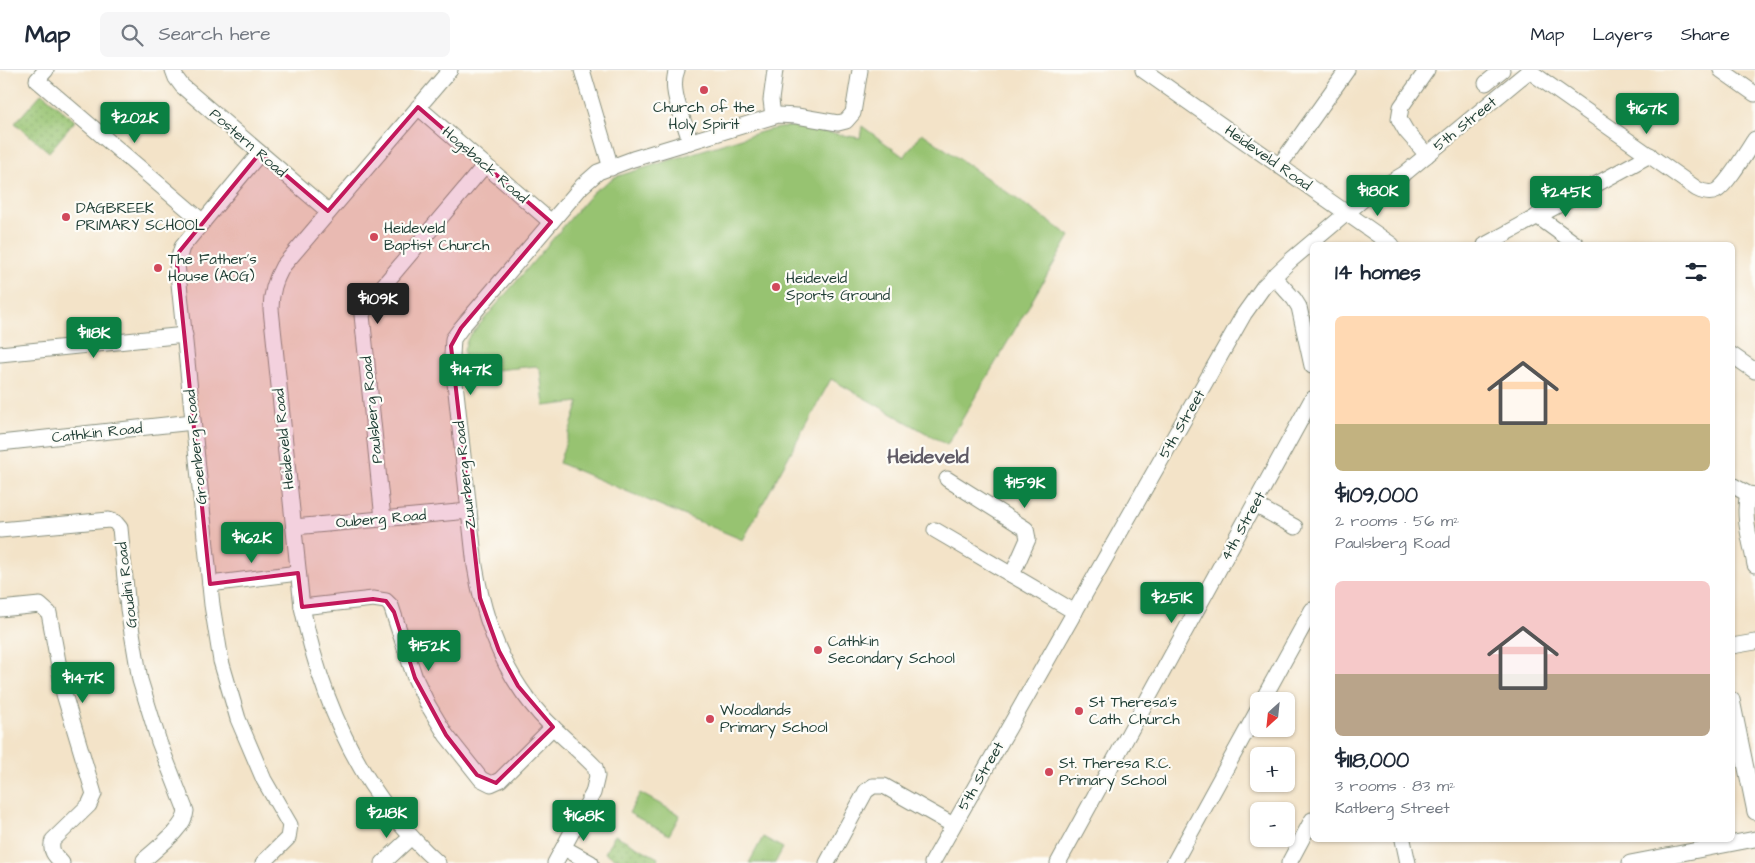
<!DOCTYPE html>
<html lang="en">
<head>
<meta charset="utf-8">
<style>
  body { margin:0; font-family:"Architects Daughter",sans-serif; background:#f6f6f7; color:#1f2937; height:100vh; display:flex; flex-direction:column; font-size:19px; white-space:nowrap }
  * { box-sizing:border-box; margin:0 }
  p { font-size:16px; color:#747a83 }
  .icon { flex:none; width:28px; height:28px; fill:none; stroke:currentColor; stroke-width:2; stroke-linecap:round; stroke-linejoin:round }
  .map { position:relative; flex:1; overflow:hidden }
  .panel { position:absolute; left:1310px; top:172px; width:425px; height:600px; display:flex; flex-direction:column; background:#fff; border-radius:8px; box-shadow:0 1px 4px #0004 }
  .panel>* { flex:none }
  .needle { width:32px; rotate:207deg }
  .buttons { position:absolute; left:1250px; top:622px; display:grid; gap:10px }
  .buttons a { display:grid; place-items:center; width:45px; height:45px; border-radius:8px; background:#fff; box-shadow:0 1px 4px #0004; font-size:25px }
  .price { position:absolute; translate:-50% -42px; padding:0 11px; border-radius:5px; background:#0b8043; color:#fff; font-size:16px; line-height:32px; filter:drop-shadow(0 1px 2px #0008) }
  .price::after { content:''; position:absolute; left:50%; top:30px; width:15px; height:11px; margin-left:-8px; background:inherit; clip-path:polygon(0 0,100% 0,50% 100%) }
  .price.selected { background:#222; color:#fff }
  ul { padding:0; list-style:none }
  li { display:grid; align-content:center; gap:10px; height:265px; padding:0 25px }
  li span { display:grid; place-items:center; height:155px; border-radius:8px; color:#555 }
  li>.icon { margin-inline-start:auto }
  span .icon { width:90px; height:90px; fill:#fffc; stroke-width:1 }
  li b { font-size:21px }
  h2 { display:flex; justify-content:space-between; align-items:center; height:60px; padding:0 25px; font-size:21px }
  header { display:flex; align-items:center; gap:30px; box-sizing:border-box; height:70px; padding:0 25px; background:#fff; border-bottom:1px solid #e0e1e3 }
  header strong { font-size:24px }
  nav { display:flex; gap:28px; margin-inline-start:auto; font-size:18px }
  .search { width:350px; height:45px; background:#f6f6f7; display:flex; align-items:center; gap:12px; box-sizing:border-box; padding:0 18px; border-radius:8px; color:#747a83; font-size:19px }
  .map>svg:first-child { display:block }
  .grass { fill:#97c371; stroke:#5b8052 }
  .park { fill:url(#park-dots); stroke:#5b8052 }
  .lines { fill:none; stroke-linecap:round; stroke-linejoin:round }
  .minor-casing { stroke:#89907e; stroke-width:17 }
  .minor { stroke:#fff; stroke-width:15 }
  .marked { fill:#c2185b; fill-opacity:0.2; stroke:#c2185b; stroke-width:4; stroke-linejoin:round }
  .poi-dot { fill:#d1495b; stroke:#fdfcf7; stroke-width:2 }
  .labels { text-anchor:middle; dominant-baseline:central; stroke-width:4.5; stroke-linejoin:round; paint-order:stroke }
  .poi-label { font-size:15px; fill:#1f3d34; stroke:#fdfcf7; text-anchor:start }
  .street-label { font-size:15px; fill:#1f3d34; stroke:#fdfcf7 }
  .district-label { font-size:20px; font-weight:bold; fill:#605b66; stroke:#fdfcf7 }
</style>
</head>
<body>
<header>
<strong>Map</strong>
<div class="search"><svg class="icon" aria-label="search" viewBox="0 0 24 24"><circle cx="10" cy="10" r="6"/><path d="M15 15l6 6"/></svg>Search here</div>
<nav><a>Map</a><a>Layers</a><a>Share</a></nav>
</header>
<div class="map">
<svg width="1755" height="793" viewBox="0 0 1755 793">
  <defs>
    <pattern id="park-dots" width="8" height="8" patternUnits="userSpaceOnUse" patternTransform="scale(1.25)"><rect width="8" height="8" fill="#97c371"/><path d="M2 2h.1M6 6h.1" fill="none" stroke="#7ba05e" stroke-width="1.8" stroke-linecap="round"/></pattern>
  </defs>
  <rect width="100%" height="100%" fill="#fdfcf7"/>
  <filter id="ink" filterUnits="userSpaceOnUse"><feTurbulence type="fractalNoise" baseFrequency=".02" numOctaves="2"/><feDisplacementMap in="SourceGraphic" scale="10" xChannelSelector="R" yChannelSelector="G"/><feConvolveMatrix kernelMatrix="1 2 1 2 8 2 1 2 1" color-interpolation-filters="sRGB"/></filter>
  <filter id="wash" filterUnits="userSpaceOnUse"><feTurbulence type="fractalNoise" baseFrequency=".0096" numOctaves="4" result="noise"/><feDisplacementMap in="SourceGraphic" scale="20" xChannelSelector="R" yChannelSelector="G"/><feGaussianBlur stdDeviation="1.12" result="paint"/><feColorMatrix in="noise" values="0 0 0 0 0 0 0 0 0 0 0 0 0 0 0 0 0 1.4 0 .05"/><feComposite in="paint" operator="in"/></filter>
  <g filter="url(#wash)">
    <rect width="100%" height="100%" fill="#f3e3c8"/>
    <g class="grass">
      <path d="M791 56 860 68 862 56 904 87 922 63 1070 166 947 375 831 309 743 470 559 393 579 332 544 336 540 300 536 296 466 303 464 280 468 268 593 122 615 107 768 60Z"/>
      <path d="M640 723 680 745 669 765 629 743Z"/>
      <path d="M763 767 783 778 775 793H749Z"/>
    </g>
    <g class="park">
      <path d="M42 23 75 51 49 82 15 53Z"/>
      <path d="M615 765 658 788 656 793H624L617 788 616 789 605 783Z"/>
    </g>
  </g>
  <g filter="url(#ink)">
    <g class="lines">
      <g class="minor-casing">
        <g id="minor">
          <path d="M46 0 37 10 203 152"/>
          <path d="M173 0 176 8 182 16 328 141"/>
          <path d="M582 0 611 98"/>
          <path d="M677 0C668 21 685 50 690 72"/>
          <path d="M1143 0 1392 175"/>
          <path d="M1427 0 1401 37 1399 49 1406 61 1427 85"/>
          <path d="M1528 0 1697 119C1703 122 1710 124 1716 121 1727 115 1747 81 1755 69"/>
          <path d="M1721 0 1755 24"/>
          <path d="M1486 13 1502 0"/>
          <path d="M418 37 551 152"/>
          <path d="M773 46 771 30 775 0"/>
          <path d="M260 83 182 177 177 194 212 535 221 591 238 649 264 710 290 755 288 768 263 793"/>
          <path d="M1279 96 1347 0"/>
          <path d="M1537 146 1577 175"/>
          <path d="M1485 175 1650 85"/>
          <path d="M1273 206 1294 229 1299 237 1312 296"/>
          <path d="M0 284 185 265"/>
          <path d="M1732 285 1755 301"/>
          <path d="M0 373 193 352"/>
          <path d="M947 409 1026 459 1028 469 1012 505"/>
          <path d="M1732 415 1748 424 1755 425"/>
          <path d="M1748 424C1742 447 1751 472 1755 495"/>
          <path d="M1255 435 1295 457"/>
          <path d="M383 449 362 245 367 235 485 95"/>
          <path d="M294 457 469 441"/>
          <path d="M0 460 109 450 115 452 120 458 128 539 140 610 159 672 186 741C185 758 157 778 144 790"/>
          <path d="M935 460 1075 542"/>
          <path d="M210 514 298 503"/>
          <path d="M302 537 373 529 386 531 391 536 415 608 428 635 446 665 481 709 491 714 500 710 553 657"/>
          <path d="M0 539 40 535 49 543 64 624 94 724 89 735 53 770C49 780 55 786 62 793"/>
          <path d="M1732 576 1755 572"/>
          <path d="M1732 630 1755 742"/>
          <path d="M1262 631 1312 540"/>
          <path d="M1403 770 1408 793"/>
          <path d="M564 778 591 793"/>
          <path d="M383 793 411 767"/>
          <path d="M438 793C363 726 322 634 302 537L271 239C271 222 275 210 283 196L450 0"/>
          <path d="M555 793 593 723 597 706 595 697C578 679 557 663 540 644 503 603 484 550 475 496L452 285 453 269 461 258 582 116 598 102 633 89 778 45 797 46 838 53 846 51 853 43 860 0"/>
          <path d="M827 793 866 721 873 716H884L953 755"/>
          <path d="M932 793 1244 244 1264 216 1291 190 1367 126 1404 104 1530 0"/>
          <path d="M1058 793 1312 329"/>
          <path d="M1174 793 1259 638"/>
          <path d="M1289 793 1312 750"/>
          <path d="M1630 793 1755 769"/>
        </g>
      </g>
      <use href="#minor" class="minor"/>
    </g>
  </g>
  <path class="marked" d="M418 37 551 152 461 258 451 276 480 528 499 581 518 616 553 657 496 713 477 705 446 665 415 608 394 542 386 531 373 529 302 537 298 503 210 514 177 194 179 182 260 83 328 141Z"/>
  <g class="poi-dot">
    <circle cx="704" cy="20" r="5"/>
    <circle cx="66" cy="147" r="5"/>
    <circle cx="374" cy="167" r="5"/>
    <circle cx="158" cy="198" r="5"/>
    <circle cx="776" cy="217" r="5"/>
    <circle cx="818" cy="580" r="5"/>
    <circle cx="1079" cy="641" r="5"/>
    <circle cx="710" cy="649" r="5"/>
    <circle cx="1049" cy="702" r="5"/>
  </g>
  <g class="labels">
    <g class="poi-label">
      <text x="704" y="37" text-anchor="middle">Church of the<tspan x="704" dy="17">Holy Spirit</tspan></text>
      <text x="76" y="138">DAGBREEK<tspan x="76" dy="17">PRIMARY SCHOOL</tspan></text>
      <text x="384" y="158">Heideveld<tspan x="384" dy="17">Baptist Church</tspan></text>
      <text x="168" y="189">The Father's<tspan x="168" dy="17">House (AOG)</tspan></text>
      <text x="786" y="208">Heideveld<tspan x="786" dy="17">Sports Ground</tspan></text>
      <text x="828" y="571">Cathkin<tspan x="828" dy="17">Secondary School</tspan></text>
      <text x="1089" y="632">St Theresa's<tspan x="1089" dy="17">Cath. Church</tspan></text>
      <text x="720" y="640">Woodlands<tspan x="720" dy="17">Primary School</tspan></text>
      <text x="1059" y="693">St. Theresa R.C.<tspan x="1059" dy="17">Primary School</tspan></text>
    </g>
    <g class="street-label">
      <text transform="translate(1465 54) rotate(-39)">5th Street</text>
      <text transform="translate(248 73) rotate(41)">Postern Road</text>
      <text transform="translate(1268 88) rotate(35)">Heideveld Road</text>
      <text transform="translate(485 95) rotate(41)">Hogsback Road</text>
      <text transform="translate(372 340) rotate(-96)">Paulsberg Road</text>
      <text transform="translate(1182 354) rotate(-60)">5th Street</text>
      <text transform="translate(97 363) rotate(-6)">Cathkin Road</text>
      <text transform="translate(284 369) rotate(-96)">Heideveld Road</text>
      <text transform="translate(196 377) rotate(-96)">Groenberg Road</text>
      <text transform="translate(465 405) rotate(-96)">Zuurberg Road</text>
      <text transform="translate(381 449) rotate(-5)">Ouberg Road</text>
      <text transform="translate(1243 456) rotate(-61)">4th Street</text>
      <text transform="translate(127 515) rotate(-97)">Goudini Road</text>
      <text transform="translate(981 706) rotate(-60)">5th Street</text>
    </g>
    <g class="district-label">
      <text x="928" y="387">Heideveld</text>
    </g>
  </g>
</svg>
<div class="buttons">
<a><svg class="needle" viewBox="-14 -14 28 28"><path d="M0-13l5 13h-10z" fill="#e53935"/><path d="M0 13l5-13h-10z" fill="#747a83"/></svg></a>
<a>+</a>
<a>−</a>
</div>
<b class="price" style="left:1647px;top:65px">$167K</b>
<b class="price" style="left:135px;top:74px">$202K</b>
<b class="price" style="left:1378px;top:147px">$180K</b>
<b class="price" style="left:1566px;top:148px">$245K</b>
<b class="price selected" style="left:378px;top:255px">$109K</b>
<b class="price" style="left:94px;top:289px">$118K</b>
<b class="price" style="left:471px;top:326px">$147K</b>
<b class="price" style="left:1025px;top:439px">$159K</b>
<b class="price" style="left:252px;top:494px">$162K</b>
<b class="price" style="left:1172px;top:554px">$251K</b>
<b class="price" style="left:429px;top:602px">$152K</b>
<b class="price" style="left:83px;top:634px">$147K</b>
<b class="price" style="left:387px;top:769px">$218K</b>
<b class="price" style="left:584px;top:772px">$168K</b>
<section class="panel">
<h2>14 homes<svg class="icon" aria-label="filters" viewBox="0 0 24 24"><path d="M4 7h16M4 17h16"/><circle cx="9" cy="7" r="2"/><circle cx="15" cy="17" r="2"/></svg></h2>
<ul>
<li><span style="background:linear-gradient(#ffd9b3 70%,#c2b280 0)"><svg class="icon" aria-label="home" viewBox="0 0 24 24"><path d="M3 11l9-7 9 7M6 9v11h12V9"/></svg></span><div><b>$109,000</b><p>2 rooms · 56 m²</p><p>Paulsberg Road</p></div></li>
<li><span style="background:linear-gradient(#f6c9c9 60%,#b9a48a 0)"><svg class="icon" aria-label="home" viewBox="0 0 24 24"><path d="M3 11l9-7 9 7M6 9v11h12V9"/></svg></span><div><b>$118,000</b><p>3 rooms · 83 m²</p><p>Katberg Street</p></div></li>
</ul>
</section>
</div>
</body>
</html>
